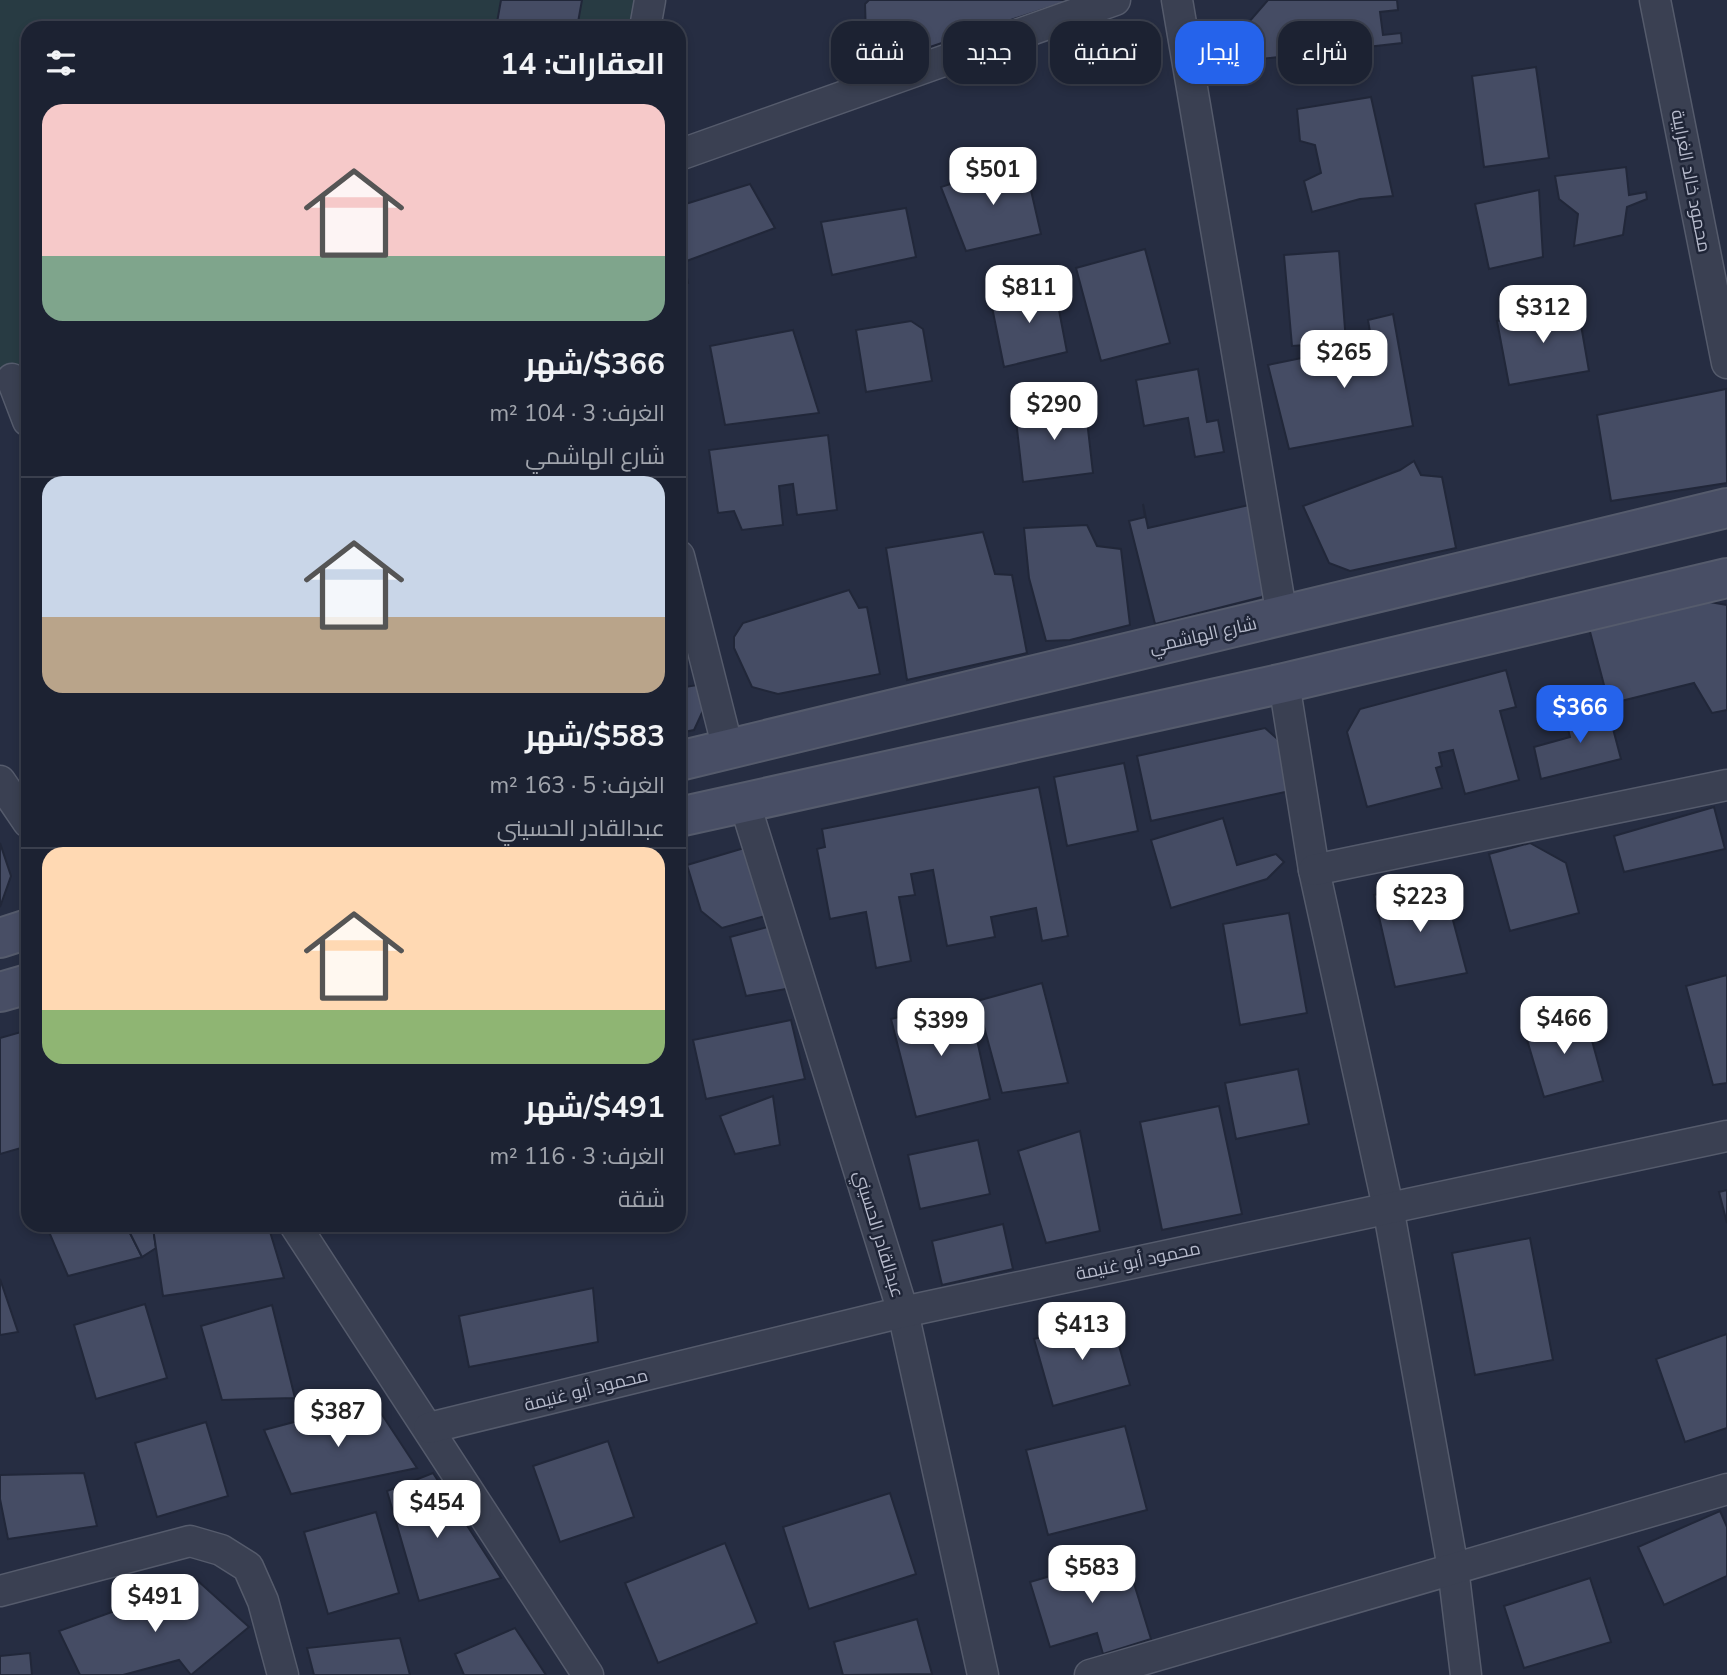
<!DOCTYPE html>
<html lang="ar">
<head>
<meta charset="utf-8">
<style>
  body { margin:0; font-family:"Nunito Sans",Cairo,sans-serif; background:#292f3e; color:#f1f3f6; direction:rtl; height:100vh; display:flex; flex-direction:column; font-size:26px; white-space:nowrap }
  * { box-sizing:border-box; margin:0 }
  p { font-size:23px; color:#a0a4ac }
  .icon { flex:none; width:38px; height:38px; fill:none; stroke:currentColor; stroke-width:2; stroke-linecap:round; stroke-linejoin:round }
  .map { position:relative; flex:1; overflow:hidden; direction:ltr }
  .drawer { position:absolute; left:21px; top:21px; width:665px; height:1211px; display:flex; flex-direction:column; background:#1c2232; border-radius:21px; box-shadow:0 4px 10px #0003,0 0 0 2px #3a3f4d; direction:rtl }
  .drawer>* { flex:none }
  .hud { position:absolute; left:707px; top:21px; width:665px; height:63px; direction:rtl; display:flex; gap:14px }
  .price { position:absolute; translate:-50% -60px; padding:0 16px; border-radius:14px; background:#fff; color:#222; font-size:23px; line-height:46px; filter:drop-shadow(0 2px 4px #0008) }
  .price::after { content:''; position:absolute; left:50%; top:42px; width:21px; height:16px; margin-left:-10px; background:inherit; clip-path:polygon(0 0,100% 0,50% 100%) }
  .price.current { background:#2563eb; color:#fff }
  ul { padding:0; list-style:none }
  li { display:grid; align-content:center; gap:14px; height:371px; padding:0 21px }
  li+li { border-top:2px solid #3a3f4d }
  li span { display:grid; place-items:center; height:217px; border-radius:21px; color:#555 }
  li>.icon { margin-inline-start:auto }
  span .icon { width:126px; height:126px; fill:#fffc; stroke-width:1 }
  li b { font-size:30px }
  h2 { display:flex; justify-content:space-between; align-items:center; height:84px; padding:0 21px; font-size:30px }
  .chip { padding:0 24px; border-radius:21px; background:#1c2232; box-shadow:0 4px 10px #0003,0 0 0 2px #3a3f4d; font-size:24px; line-height:63px }
  .chip.current { background:#2563eb; color:#fff }
  .map>svg:first-child { display:block }
  .green { fill:#283b43 }
  .building { fill:#454c64; stroke:#212739; stroke-width:2 }
  .lines { fill:none; stroke-linecap:round; stroke-linejoin:round }
  .minor-casing { stroke:#555b6c; stroke-width:33 }
  .secondary-casing { stroke:#555b6c; stroke-width:42 }
  .minor { stroke:#3a4052; stroke-width:30 }
  .secondary { stroke:#484e65; stroke-width:38 }
  .labels { text-anchor:middle; dominant-baseline:central; stroke-width:5; stroke-linejoin:round; paint-order:stroke }
  .street-label { font-size:18px; fill:#b7bbcc; stroke:#1f2537 }
</style>
</head>
<body>
<div class="map">
<svg width="1727" height="1675" viewBox="0 0 1727 1675">
  <rect width="100%" height="100%" fill="#262d42"/>
  <path class="green" d="M0 0H649L644 28H28V378L0 388Z"/>
  <g class="building">
    <path d="M501 0H582L577 28H496Z"/>
    <path d="M869 0H1071L867 68 865 4Z"/>
    <path d="M1268 0H1397L1398 10 1380 12 1383 35 1401 33 1402 43 1252 60 1248 23Z"/>
    <path d="M1536 67 1549 158 1484 167 1472 76Z"/>
    <path d="M1371 97 1393 196 1360 199 1312 212 1304 181 1321 173 1315 145 1300 141 1297 109Z"/>
    <path d="M1024 160 1041 234 966 251 941 187Z"/>
    <path d="M1626 167 1629 195 1646 192 1647 199 1627 207 1623 235 1574 246 1578 214 1559 199 1555 176Z"/>
    <path d="M750 184 775 228 684 262 688 283 679 285V206Z"/>
    <path d="M1539 190 1543 257 1489 269 1475 204Z"/>
    <path d="M906 208 916 257 832 275 821 222Z"/>
    <path d="M1145 249 1170 343 1101 361 1076 268Z"/>
    <path d="M1339 251 1346 342 1292 346 1284 255Z"/>
    <path d="M1054 284 1067 352 1004 367 990 297Z"/>
    <path d="M1577 302 1589 371 1509 385 1497 321Z"/>
    <path d="M1393 314 1413 426 1289 449 1268 365 1350 348 1356 338 1370 332 1368 320Z"/>
    <path d="M911 321 923 329 932 381 866 392 856 330Z"/>
    <path d="M793 330 819 413 725 425 710 346Z"/>
    <path d="M1198 369 1207 422 1218 420 1224 452 1195 457 1188 418 1144 426 1136 380Z"/>
    <path d="M1726 389 1727 483 1611 501 1597 415Z"/>
    <path d="M1085 403 1093 473 1023 482 1015 411Z"/>
    <path d="M828 435 837 510 797 515 793 484 779 486 783 525 742 530 734 511 718 513 709 450Z"/>
    <path d="M1414 461 1421 475 1442 477 1456 548 1350 571 1329 563 1303 506 1400 470Z"/>
    <path d="M1143 504 1148 528 1249 505 1268 587 1262 597 1155 624 1129 521 1145 517Z"/>
    <path d="M1087 525 1097 546 1121 549 1130 625 1070 640 1046 641 1029 578 1024 528Z"/>
    <path d="M983 532 995 574 1012 575 1027 653 907 680 886 548Z"/>
    <path d="M849 590 859 608 867 607 880 674 778 694 752 687 734 648V637L743 623Z"/>
    <path d="M1698 600 1727 605V710L1712 713 1694 683 1609 704 1589 628Z"/>
    <path d="M1506 670 1516 707 1500 711 1519 780 1465 794 1453 750 1439 753 1442 766 1436 768 1442 788 1367 807 1347 732 1360 709Z"/>
    <path d="M697 685 707 702 694 730 679 733V688Z"/>
    <path d="M1607 706 1621 759 1541 779 1534 747 1570 737 1565 717Z"/>
    <path d="M1265 728 1290 750 1299 789 1151 821 1137 756Z"/>
    <path d="M1124 763 1138 831 1067 846 1054 777Z"/>
    <path d="M1039 787 1068 936 1042 941 1036 908 991 917 995 937 947 946 933 870 911 874 915 895 899 897 911 961 876 968 866 912 830 919 817 849 825 847 822 829Z"/>
    <path d="M1714 807 1725 849 1624 872 1614 836Z"/>
    <path d="M1223 818 1237 865 1276 854 1284 862 1267 879 1171 908 1151 840Z"/>
    <path d="M0 843 11 876 0 907Z"/>
    <path d="M1530 843 1566 863 1579 913 1510 931 1489 854Z"/>
    <path d="M751 846 772 914 722 928 701 911 687 865Z"/>
    <path d="M1442 879 1467 973 1395 987 1374 895Z"/>
    <path d="M1289 913 1307 1013 1240 1025 1223 924Z"/>
    <path d="M775 925 797 987 746 996 730 937Z"/>
    <path d="M1727 975V1083L1713 1085 1686 986Z"/>
    <path d="M1042 983 1068 1083 1002 1093 977 1001Z"/>
    <path d="M968 999 990 1099 916 1117 891 1019Z"/>
    <path d="M1585 1015 1603 1081 1544 1097 1525 1033Z"/>
    <path d="M791 1020 805 1079 706 1099 693 1040Z"/>
    <path d="M28 1030V1146L0 1154V1038Z"/>
    <path d="M1298 1069 1309 1124 1236 1139 1225 1083Z"/>
    <path d="M773 1096 780 1145 735 1154 720 1116Z"/>
    <path d="M1219 1106 1242 1214 1162 1230 1140 1122Z"/>
    <path d="M1080 1131 1100 1231 1046 1243 1018 1151Z"/>
    <path d="M978 1140 990 1194 920 1209 908 1155Z"/>
    <path d="M1727 1190V1223L1719 1192Z"/>
    <path d="M1003 1224 1013 1269 942 1285 932 1241Z"/>
    <path d="M46 1225H126L142 1257 68 1276Z"/>
    <path d="M126 1225H166L153 1228 156 1248 142 1257Z"/>
    <path d="M166 1225H268L284 1278 163 1296 153 1228Z"/>
    <path d="M1530 1238 1553 1360 1475 1375 1452 1253Z"/>
    <path d="M0 1279 18 1332 0 1335Z"/>
    <path d="M593 1288 598 1342 469 1367 459 1316Z"/>
    <path d="M145 1304 167 1378 96 1399 74 1325Z"/>
    <path d="M272 1305 295 1398 222 1400 201 1326Z"/>
    <path d="M1111 1317 1130 1385 1053 1406 1034 1339Z"/>
    <path d="M1727 1334V1428L1685 1442 1656 1359Z"/>
    <path d="M373 1401 417 1468 291 1494 264 1430Z"/>
    <path d="M206 1422 228 1496 157 1517 135 1443Z"/>
    <path d="M1125 1426 1147 1510 1048 1535 1026 1450Z"/>
    <path d="M608 1441 634 1517 560 1542 533 1466Z"/>
    <path d="M84 1473 97 1526 8 1539 0 1499V1475Z"/>
    <path d="M433 1473 501 1578 419 1601 387 1491Z"/>
    <path d="M890 1493 916 1574 809 1609 783 1527Z"/>
    <path d="M1720 1511 1727 1527V1576L1664 1605 1638 1547Z"/>
    <path d="M376 1512 399 1593 328 1614 304 1532Z"/>
    <path d="M725 1543 757 1623 658 1663 625 1583Z"/>
    <path d="M1125 1554 1151 1639 1103 1654 1097 1633 1050 1647 1030 1582Z"/>
    <path d="M1590 1578 1611 1642 1524 1668 1504 1606Z"/>
    <path d="M198 1581 249 1627 191 1675 179 1660 123 1675H80L59 1631Z"/>
    <path d="M917 1619 932 1674 843 1675 834 1642Z"/>
    <path d="M515 1628 546 1675H464L455 1654Z"/>
    <path d="M400 1638 410 1675H314L307 1648Z"/>
    <path d="M30 1653 32 1675H0V1656Z"/>
  </g>
  <g class="lines">
    <g class="minor-casing">
      <g id="minor">
        <path d="M1177 0 1282 616"/>
        <path d="M1655 0 1727 363"/>
        <path d="M645 28 650 0"/>
        <path d="M679 155 1115 0"/>
        <path d="M12 379 28 421"/>
        <path d="M679 556 728 749"/>
        <path d="M1284 683 1314 870 1388 1207 1453 1568 1466 1675"/>
        <path d="M0 781 28 822"/>
        <path d="M744 801 903 1312 983 1675"/>
        <path d="M1314 870 1727 785"/>
        <path d="M295 1225 588 1675"/>
        <path d="M429 1428 903 1312 1727 1136"/>
        <path d="M0 1591 190 1541 221 1550 248 1567 263 1601 283 1675"/>
        <path d="M1090 1675 1727 1489"/>
      </g>
    </g>
    <g class="secondary-casing">
      <g id="secondary">
        <path d="M679 761 1727 508"/>
        <path d="M679 817 1284 683 1727 578"/>
        <path d="M0 938 28 929"/>
        <path d="M0 992 28 984"/>
      </g>
    </g>
    <use href="#minor" class="minor"/>
    <use href="#secondary" class="secondary"/>
  </g>
  <g class="labels">
    <g class="street-label">
      <text transform="translate(1691 181) rotate(79)">محمود خالد الغرايبة</text>
      <text transform="translate(1203 635) rotate(-13)">شارع الهاشمي</text>
      <text transform="translate(879 1234) rotate(73)">عبدالقادر الحسيني</text>
      <text transform="translate(1138 1261) rotate(-12)">محمود أبو غنيمة</text>
      <text transform="translate(586 1390) rotate(-14)">محمود أبو غنيمة</text>
    </g>
  </g>
</svg>
<b class="price" style="left:993px;top:207px">$501</b>
<b class="price" style="left:1029px;top:325px">$811</b>
<b class="price" style="left:1543px;top:345px">$312</b>
<b class="price" style="left:1344px;top:390px">$265</b>
<b class="price" style="left:1054px;top:442px">$290</b>
<b class="price current" style="left:1580px;top:745px">$366</b>
<b class="price" style="left:1420px;top:934px">$223</b>
<b class="price" style="left:1564px;top:1056px">$466</b>
<b class="price" style="left:941px;top:1058px">$399</b>
<b class="price" style="left:1082px;top:1362px">$413</b>
<b class="price" style="left:338px;top:1449px">$387</b>
<b class="price" style="left:437px;top:1540px">$454</b>
<b class="price" style="left:1092px;top:1605px">$583</b>
<b class="price" style="left:155px;top:1634px">$491</b>
<div class="hud">
<a class="chip">شراء</a>
<a class="chip current">إيجار</a>
<a class="chip">تصفية</a>
<a class="chip">جديد</a>
<a class="chip">شقة</a>
</div>
<section class="drawer">
<h2>العقارات: 14<svg class="icon" aria-label="filters" viewBox="0 0 24 24"><path d="M4 7h16M4 17h16"/><circle cx="9" cy="7" r="2"/><circle cx="15" cy="17" r="2"/></svg></h2>
<ul>
<li><span style="background:linear-gradient(#f6c9c9 70%,#7fa58c 0)"><svg class="icon" aria-label="home" viewBox="0 0 24 24"><path d="M3 11l9-7 9 7M6 9v11h12V9"/></svg></span><div><b>$366/شهر</b><p>الغرف: 3 · 104 m²</p><p>شارع الهاشمي</p></div></li>
<li><span style="background:linear-gradient(#c9d6e8 65%,#b9a48a 0)"><svg class="icon" aria-label="home" viewBox="0 0 24 24"><path d="M3 11l9-7 9 7M6 9v11h12V9"/></svg></span><div><b>$583/شهر</b><p>الغرف: 5 · 163 m²</p><p>عبدالقادر الحسيني</p></div></li>
<li><span style="background:linear-gradient(#ffd9b3 75%,#8fb573 0)"><svg class="icon" aria-label="home" viewBox="0 0 24 24"><path d="M3 11l9-7 9 7M6 9v11h12V9"/></svg></span><div><b>$491/شهر</b><p>الغرف: 3 · 116 m²</p><p>شقة</p></div></li>
</ul>
</section>
</div>
</body>
</html>
